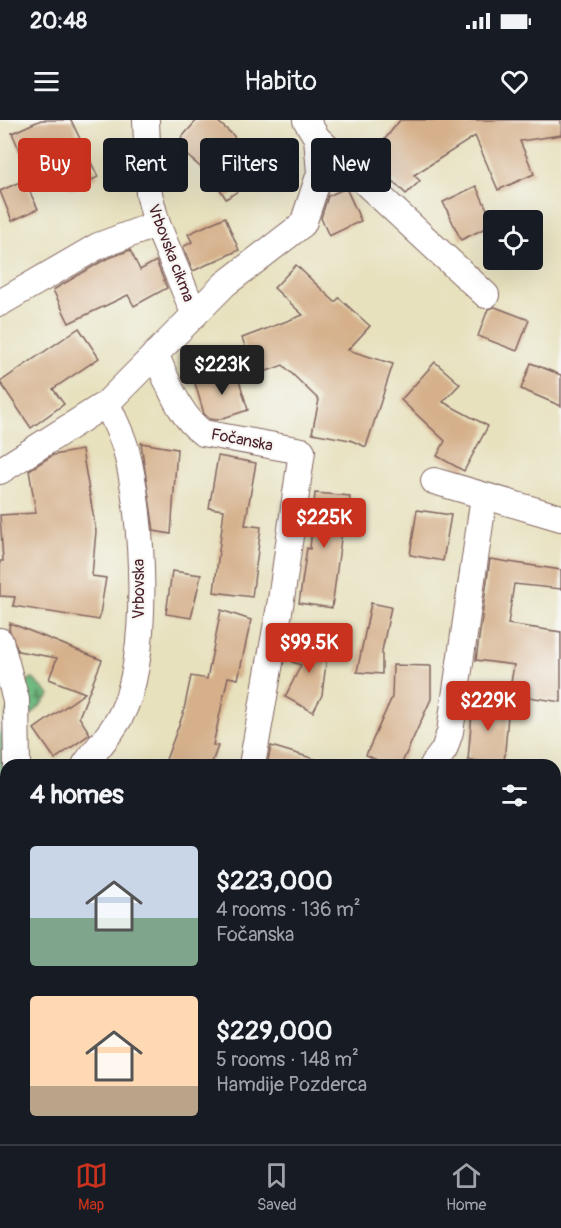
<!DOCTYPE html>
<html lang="en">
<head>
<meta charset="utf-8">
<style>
  body { margin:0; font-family:Pangolin,sans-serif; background:#20242c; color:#f1f3f6; height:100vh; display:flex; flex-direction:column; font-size:22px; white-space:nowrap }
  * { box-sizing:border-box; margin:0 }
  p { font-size:20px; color:#9ea1a6 }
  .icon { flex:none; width:33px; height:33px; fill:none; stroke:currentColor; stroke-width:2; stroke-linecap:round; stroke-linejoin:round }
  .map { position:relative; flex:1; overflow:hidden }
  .drawer { position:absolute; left:0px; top:639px; width:561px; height:386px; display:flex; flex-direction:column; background:#171b24; border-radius:18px 18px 0 0; box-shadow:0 6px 24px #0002 }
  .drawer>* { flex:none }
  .guide { position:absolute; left:18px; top:18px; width:525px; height:54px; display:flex; gap:12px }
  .tools { position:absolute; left:483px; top:90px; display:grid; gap:12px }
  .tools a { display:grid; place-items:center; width:60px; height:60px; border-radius:6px; background:#171b24; box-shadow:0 6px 24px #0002; font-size:30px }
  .price { position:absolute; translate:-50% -51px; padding:0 14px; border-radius:6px; background:#c8321e; color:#fff; font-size:20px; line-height:39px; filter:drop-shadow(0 2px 3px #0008) }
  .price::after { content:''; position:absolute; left:50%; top:36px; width:18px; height:14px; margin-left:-9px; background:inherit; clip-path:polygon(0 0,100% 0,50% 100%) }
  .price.selected { background:#222; color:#fff }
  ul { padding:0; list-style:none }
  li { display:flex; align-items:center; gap:18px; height:150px; padding:0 30px }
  li span { display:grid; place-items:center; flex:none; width:168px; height:120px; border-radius:6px; color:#555 }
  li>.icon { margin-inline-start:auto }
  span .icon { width:72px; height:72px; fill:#fffc; stroke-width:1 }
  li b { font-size:26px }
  h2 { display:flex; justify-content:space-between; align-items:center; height:72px; padding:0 30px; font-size:26px }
  .pill { padding:0 21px; border-radius:6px; background:#171b24; box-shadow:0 6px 24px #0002; font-size:21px; line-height:54px }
  .pill.selected { background:#c8321e; color:#fff }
  .status { display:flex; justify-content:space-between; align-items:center; height:42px; padding:0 30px; background:#171b24; direction:ltr }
  .status svg { height:16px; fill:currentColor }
  header { display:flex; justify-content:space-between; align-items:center; height:78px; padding:0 30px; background:#171b24; font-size:27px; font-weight:600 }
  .menu { display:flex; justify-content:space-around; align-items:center; height:84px; border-top:2px solid #363941; background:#171b24; font-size:16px; color:#9ea1a6 }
  .menu a { display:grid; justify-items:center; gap:3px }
  .menu .selected { color:#c8321e }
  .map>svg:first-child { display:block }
  .forest { fill:url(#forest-firs); stroke:#5d6c56; stroke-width:1.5 }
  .building { fill:#d5b08b }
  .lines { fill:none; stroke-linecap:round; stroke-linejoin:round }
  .street-casing { stroke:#81635e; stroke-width:28 }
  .street { stroke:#fff; stroke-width:26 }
  .labels { text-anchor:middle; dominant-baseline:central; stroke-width:4.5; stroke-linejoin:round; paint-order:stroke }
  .street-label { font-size:16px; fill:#4a1f2b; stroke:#f6f6f2 }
</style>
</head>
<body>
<div class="status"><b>20:48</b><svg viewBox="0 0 49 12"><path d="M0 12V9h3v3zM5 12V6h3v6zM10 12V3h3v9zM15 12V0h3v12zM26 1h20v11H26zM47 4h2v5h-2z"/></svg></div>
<header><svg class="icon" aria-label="menu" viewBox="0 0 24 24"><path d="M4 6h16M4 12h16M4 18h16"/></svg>Habito<svg class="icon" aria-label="heart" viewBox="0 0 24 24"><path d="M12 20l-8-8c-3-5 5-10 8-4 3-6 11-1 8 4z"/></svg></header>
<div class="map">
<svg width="561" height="1024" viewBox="0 0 561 1024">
  <defs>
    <pattern id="forest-firs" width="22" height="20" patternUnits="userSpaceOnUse" patternTransform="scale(1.5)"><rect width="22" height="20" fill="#70b980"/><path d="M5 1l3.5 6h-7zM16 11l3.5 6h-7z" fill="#5e9669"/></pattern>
  </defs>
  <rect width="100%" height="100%" fill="#f6f6f2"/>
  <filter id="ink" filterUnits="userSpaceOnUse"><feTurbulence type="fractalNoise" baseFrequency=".0167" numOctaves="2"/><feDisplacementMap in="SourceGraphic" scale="12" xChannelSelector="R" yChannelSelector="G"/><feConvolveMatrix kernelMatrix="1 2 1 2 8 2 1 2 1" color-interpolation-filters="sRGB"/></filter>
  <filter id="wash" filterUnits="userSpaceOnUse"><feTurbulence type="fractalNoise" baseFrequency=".008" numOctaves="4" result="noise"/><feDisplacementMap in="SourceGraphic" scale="24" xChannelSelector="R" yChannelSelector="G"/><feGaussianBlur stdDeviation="1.35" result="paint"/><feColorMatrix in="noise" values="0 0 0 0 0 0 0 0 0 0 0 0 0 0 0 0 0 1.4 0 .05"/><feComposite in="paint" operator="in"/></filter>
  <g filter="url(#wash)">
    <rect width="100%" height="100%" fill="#e7e1be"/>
    <path class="forest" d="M32 558 50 575 22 605 6 645V733L0 740V614L15 570Z"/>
    <g id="blocks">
      <g class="building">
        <path d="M41 0H71L98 57 71 70 54 33 26 45 12 13Z"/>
        <path d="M197 0H216L233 15 260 56 226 79 213 58 175 25Z"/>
        <path d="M400 0H561V15L520 21 534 54 498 70 475 16 414 55 420 61 406 74 392 60 388 64 366 43Z"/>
        <path d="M24 60 38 89 12 101 0 71Z"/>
        <path d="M476 66 494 104 461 120 443 82Z"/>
        <path d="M346 68 361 101 329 116 321 98 328 76Z"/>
        <path d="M225 97 239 130 193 151 183 127 192 122 188 114Z"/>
        <path d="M130 130 140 150 156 141 167 168 134 186 128 175 69 203 53 170 104 140Z"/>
        <path d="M296 145 335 182 339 178 370 206 348 230 393 244 366 327 350 320 312 313 319 280 283 245 256 255 242 218 303 195 274 168Z"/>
        <path d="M495 187 529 200 517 231 478 216 488 189Z"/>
        <path d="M79 208 99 238 53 269 64 284 31 308 0 262Z"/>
        <path d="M435 242 460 264 443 282 488 306 464 351 437 336 445 321 401 280Z"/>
        <path d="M531 243 561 255V286L521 269Z"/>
        <path d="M236 250 248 290 217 300 210 299 204 294 195 263Z"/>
        <path d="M141 323 177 329 171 414 154 411Z"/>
        <path d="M82 330 96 411 92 456 106 458 99 500 13 486 15 477 0 476V441H3L0 395 36 393 29 350 53 335Z"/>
        <path d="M218 336 256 343 245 405 261 407 252 477 214 472 224 390 209 388Z"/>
        <path d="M315 373 350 376 347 411H342L332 488 299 483 307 428 310 429Z"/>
        <path d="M417 390 451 395 443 441 410 435Z"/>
        <path d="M490 439 561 450V469L514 464 508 504 561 512V582L509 574 514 545 476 540Z"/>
        <path d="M172 451 201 455 191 498 166 494Z"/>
        <path d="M371 483 391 487 382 531V554L357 552Z"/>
        <path d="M221 490 251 500 238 559 228 557 213 625 218 626 211 645H164L183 594 191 556 207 559Z"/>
        <path d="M10 503 102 540 79 597 90 614 55 639 34 609 85 573 49 559 57 538 18 531 9 509Z"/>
        <path d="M300 517 328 527 322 575 313 592 285 577 301 545 292 542Z"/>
        <path d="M393 545 431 546V579L401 645H388L366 635 392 577Z"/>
        <path d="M473 581 509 584 504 643 468 640Z"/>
        <path d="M271 626 318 640 317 645H267Z"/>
      </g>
    </g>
  </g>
  <g filter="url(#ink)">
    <use href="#blocks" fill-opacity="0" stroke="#81635e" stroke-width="1.5"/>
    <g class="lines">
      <g class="street-casing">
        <g id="street">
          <path d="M146 0 149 74 157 104 194 193"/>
          <path d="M317 18 486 175"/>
          <path d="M0 183 98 126 157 104"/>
          <path d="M155 234C168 261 178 295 203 313L302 331 281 480 252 645"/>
          <path d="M0 351 107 283 225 164 303 104 320 53 317 18 306 0"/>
          <path d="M434 361 561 398"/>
          <path d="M0 521 16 580 17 645"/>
          <path d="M85 645C96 629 111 614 120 597 152 538 143 394 126 330 122 314 113 299 107 283"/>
          <path d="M433 645 444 630 450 612 484 376"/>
          <path d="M2 711 6 696"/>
          <path d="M555 733 561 731"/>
          <path d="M256 1018 260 1024"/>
          <path d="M397 1024 421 1018"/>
        </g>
      </g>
      <use href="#street" class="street"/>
    </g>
  </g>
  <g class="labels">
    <g class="street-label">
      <text transform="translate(171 133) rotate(69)">Vrbovska cikma</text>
      <text transform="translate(242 320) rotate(11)">Fočanska</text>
      <text transform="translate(139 469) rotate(-90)">Vrbovska</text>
    </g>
  </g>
</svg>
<div class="tools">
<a><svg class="icon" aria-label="locate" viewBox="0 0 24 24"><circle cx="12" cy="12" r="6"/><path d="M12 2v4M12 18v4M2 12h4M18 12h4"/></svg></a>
</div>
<b class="price selected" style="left:222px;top:276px">$223K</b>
<b class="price" style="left:324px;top:429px">$225K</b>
<b class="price" style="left:309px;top:554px">$99.5K</b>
<b class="price" style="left:488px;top:612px">$229K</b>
<div class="guide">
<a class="pill selected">Buy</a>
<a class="pill">Rent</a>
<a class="pill">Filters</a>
<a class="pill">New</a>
</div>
<section class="drawer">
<h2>4 homes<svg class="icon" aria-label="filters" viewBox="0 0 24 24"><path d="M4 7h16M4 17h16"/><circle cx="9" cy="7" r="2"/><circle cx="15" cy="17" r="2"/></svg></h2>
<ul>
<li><span style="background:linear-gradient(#c9d6e8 60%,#7fa58c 0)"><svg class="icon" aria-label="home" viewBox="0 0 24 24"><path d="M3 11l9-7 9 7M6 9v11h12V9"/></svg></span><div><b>$223,000</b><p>4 rooms · 136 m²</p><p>Fočanska</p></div></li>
<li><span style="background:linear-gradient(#ffd9b3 75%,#b9a48a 0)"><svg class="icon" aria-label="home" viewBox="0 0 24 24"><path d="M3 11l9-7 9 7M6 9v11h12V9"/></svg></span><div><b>$229,000</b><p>5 rooms · 148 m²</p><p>Hamdije Pozderca</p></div></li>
</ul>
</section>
</div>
<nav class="menu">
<a class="selected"><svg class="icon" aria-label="map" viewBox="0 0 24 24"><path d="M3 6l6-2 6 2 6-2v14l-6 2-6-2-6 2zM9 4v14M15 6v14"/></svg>Map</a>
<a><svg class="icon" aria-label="saved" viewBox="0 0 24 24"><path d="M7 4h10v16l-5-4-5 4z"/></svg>Saved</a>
<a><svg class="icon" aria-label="home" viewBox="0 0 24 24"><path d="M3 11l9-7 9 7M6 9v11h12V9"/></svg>Home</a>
</nav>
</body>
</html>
